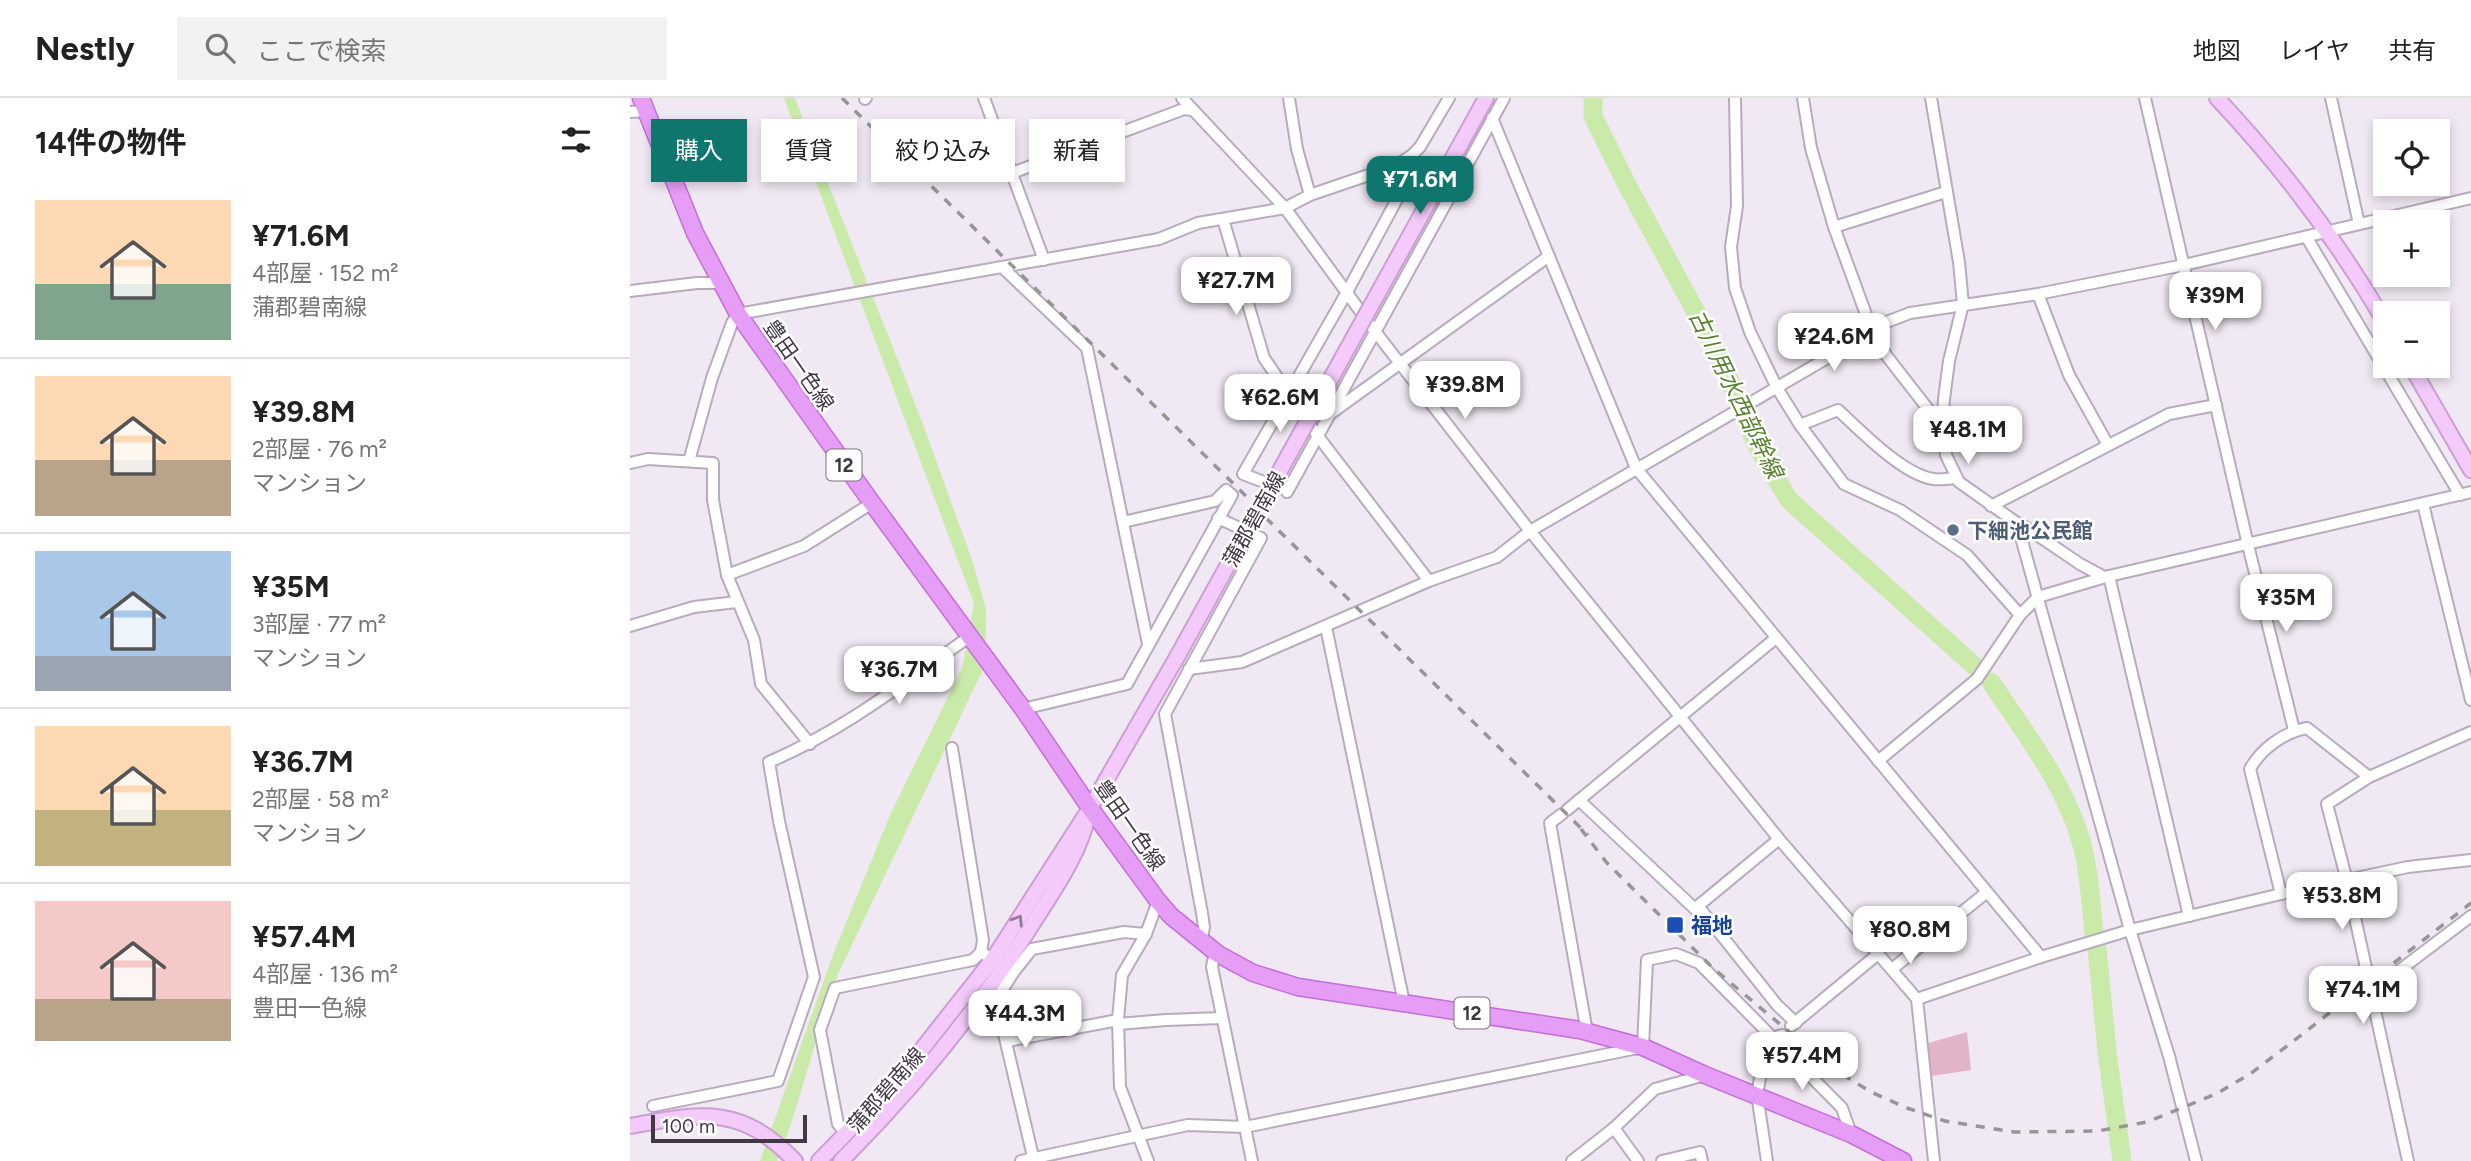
<!DOCTYPE html>
<html lang="ja">
<head>
<meta charset="utf-8">
<style>
  body { margin:0; font-family:Figtree,"Noto Sans JP",sans-serif; background:#f2f2f2; color:#222; height:100vh; display:flex; flex-direction:column; font-size:26px; white-space:nowrap }
  * { box-sizing:border-box; margin:0 }
  p { font-size:23px; color:#767676 }
  .icon { flex:none; width:38px; height:38px; fill:none; stroke:currentColor; stroke-width:2; stroke-linecap:round; stroke-linejoin:round }
  .map { position:relative; flex:1; overflow:hidden }
  .side { display:flex; flex-direction:column; background:#fff; width:630px }
  .side>* { flex:none }
  .guide { position:absolute; left:21px; top:21px; width:665px; height:63px; display:flex; gap:14px }
  .controls { position:absolute; left:1743px; top:21px; display:grid; gap:14px }
  .controls a { display:grid; place-items:center; width:77px; height:77px; border-radius:0px; background:#fff; box-shadow:0 4px 10px #0003; font-size:35px }
  .scale { position:absolute; left:21px; bottom:18px; width:156px; box-sizing:border-box; padding-left:7px; border:4px solid #413745; border-top:0; font-size:19px; line-height:24px; white-space:nowrap; color:#413745; -webkit-text-stroke:5px #fff; paint-order:stroke }
  .price { position:absolute; translate:-50% -60px; padding:0 16px; border-radius:14px; background:#fff; color:#222; font-size:23px; line-height:46px; filter:drop-shadow(0 2px 4px #0008) }
  .price::after { content:''; position:absolute; left:50%; top:42px; width:21px; height:16px; margin-left:-10px; background:inherit; clip-path:polygon(0 0,100% 0,50% 100%) }
  .price.on { background:#0f766e; color:#fff }
  ul { padding:0; list-style:none }
  li { display:flex; align-items:center; gap:21px; height:175px; padding:0 35px }
  li+li { border-top:2px solid #e0e0e0 }
  li span { display:grid; place-items:center; flex:none; width:196px; height:140px; border-radius:0px; color:#555 }
  li>.icon { margin-inline-start:auto }
  span .icon { width:84px; height:84px; fill:#fffc; stroke-width:1 }
  li b { font-size:30px }
  h2 { display:flex; justify-content:space-between; align-items:center; height:84px; padding:0 35px; font-size:30px }
  .chip { padding:0 24px; border-radius:0px; background:#fff; box-shadow:0 4px 10px #0003; font-size:24px; line-height:63px }
  .chip.on { background:#0f766e; color:#fff }
  header { display:flex; align-items:center; gap:42px; box-sizing:border-box; height:98px; padding:0 35px; background:#fff; border-bottom:2px solid #e0e0e0 }
  header strong { font-size:33px }
  nav { display:flex; gap:38px; margin-inline-start:auto; font-size:24px }
  .search { width:490px; height:63px; background:#f2f2f2; display:flex; align-items:center; gap:18px; box-sizing:border-box; padding:0 24px; border-radius:0px; color:#767676; font-size:26px }
  main { display:flex; flex:1; min-height:0 }
  .map>svg:first-child { display:block }
  .green { fill:#e3b4c9 }
  .water { fill:#c9eaa9 }
  .lines { fill:none; stroke-linecap:round; stroke-linejoin:round }
  .river { stroke:#c9eaa9; stroke-width:19 }
  .street-casing { stroke:#b8abbd; stroke-width:14 }
  .secondary-casing { stroke:#cc9fd4; stroke-width:18 }
  .primary-casing { stroke:#c46eda; stroke-width:19 }
  .street { stroke:#fff; stroke-width:10 }
  .secondary { stroke:#f3cafa; stroke-width:14 }
  .primary { stroke:#e59df6; stroke-width:16 }
  .rail { stroke:#969696; stroke-width:3.5; stroke-dasharray:9 9; stroke-linecap:butt }
  .secondary-bridge-casing { stroke:#cc9fd4; stroke-width:18; stroke-linecap:butt }
  .secondary-bridge { stroke:#f3cafa; stroke-width:14 }
  .oneway { stroke:#917996 }
  .service-dot { fill:#5c6f8a; stroke:#fff; stroke-width:2.5 }
  .transit-dot { fill:#1a4fb4; stroke:#fff; stroke-width:2.5 }
  .labels { text-anchor:middle; dominant-baseline:central; stroke-width:5; stroke-linejoin:round; paint-order:stroke }
  .shield { fill:#fff; stroke:#7a737d; stroke-width:2 }
  .shield-label { font-size:19px; font-weight:bold; fill:#413745 }
  .street-label { font-size:21px; fill:#413745; stroke:#fff }
  .service-label { font-size:21px; font-weight:bold; fill:#4e5e75; stroke:#fff; text-anchor:start }
  .transit-label { font-size:21px; font-weight:bold; fill:#164399; stroke:#fff; text-anchor:start }
  .water-label { font-size:23px; font-style:italic; fill:#57822f; stroke:#fff }
</style>
</head>
<body>
<header>
<strong>Nestly</strong>
<div class="search"><svg class="icon" aria-label="search" viewBox="0 0 24 24"><circle cx="10" cy="10" r="6"/><path d="M15 15l6 6"/></svg>ここで検索</div>
<nav><a>地図</a><a>レイヤ</a><a>共有</a></nav>
</header>
<main>
<section class="side">
<h2>14件の物件<svg class="icon" aria-label="filters" viewBox="0 0 24 24"><path d="M4 7h16M4 17h16"/><circle cx="9" cy="7" r="2"/><circle cx="15" cy="17" r="2"/></svg></h2>
<ul>
<li><span style="background:linear-gradient(#ffd9b3 60%,#7fa58c 0)"><svg class="icon" aria-label="home" viewBox="0 0 24 24"><path d="M3 11l9-7 9 7M6 9v11h12V9"/></svg></span><div><b>¥71.6M</b><p>4部屋 · 152 m²</p><p>蒲郡碧南線</p></div></li>
<li><span style="background:linear-gradient(#ffd9b3 60%,#b9a48a 0)"><svg class="icon" aria-label="home" viewBox="0 0 24 24"><path d="M3 11l9-7 9 7M6 9v11h12V9"/></svg></span><div><b>¥39.8M</b><p>2部屋 · 76 m²</p><p>マンション</p></div></li>
<li><span style="background:linear-gradient(#a9c7e8 75%,#9aa5b1 0)"><svg class="icon" aria-label="home" viewBox="0 0 24 24"><path d="M3 11l9-7 9 7M6 9v11h12V9"/></svg></span><div><b>¥35M</b><p>3部屋 · 77 m²</p><p>マンション</p></div></li>
<li><span style="background:linear-gradient(#ffd9b3 60%,#c2b280 0)"><svg class="icon" aria-label="home" viewBox="0 0 24 24"><path d="M3 11l9-7 9 7M6 9v11h12V9"/></svg></span><div><b>¥36.7M</b><p>2部屋 · 58 m²</p><p>マンション</p></div></li>
<li><span style="background:linear-gradient(#f6c9c9 70%,#b9a48a 0)"><svg class="icon" aria-label="home" viewBox="0 0 24 24"><path d="M3 11l9-7 9 7M6 9v11h12V9"/></svg></span><div><b>¥57.4M</b><p>4部屋 · 136 m²</p><p>豊田一色線</p></div></li>
</ul>
</section>
<div class="map">
<svg width="1841" height="1063" viewBox="0 0 1841 1063">
  <rect width="100%" height="100%" fill="#f0e8f2"/>
  <path class="green" d="M1337 934 1341 972 1302 978 1298 945Z"/>
  <path class="water" d="M154 0H165L179 37 291 321 342 462 356 511 355 567 207 878C184 939 172 1003 147 1063H130L204 854 261 715 332 570 344 505Z"/>
  <g class="lines">
    <g class="river">
      <path d="M963 0V18L996 85 1074 229 1100 283 1128 350 1159 402 1348 571"/>
      <path d="M1361 584C1396 637 1440 692 1454 755 1460 781 1461 809 1464 835"/>
      <path d="M1467 850 1477 954 1492 1063"/>
    </g>
    <g class="street-casing">
      <g id="street">
        <path d="M354 0 414 162"/>
        <path d="M552 0 655 110 744 232 900 433 1149 741 1287 901 1304 1063"/>
        <path d="M659 0 667 51 680 97"/>
        <path d="M1105 0 1107 108 1101 149 1105 190 1120 234 1147 290 1170 327 1208 312C1231 333 1272 376 1303 381 1310 382 1318 381 1325 380"/>
        <path d="M1173 0 1181 50 1204 129 1241 230 1256 257 1312 329"/>
        <path d="M1301 0 1329 164 1333 206 1319 263 1314 301 1312 329 1316 357 1329 384 1387 425 1500 832 1539 958 1566 1063"/>
        <path d="M1515 0 1618 447 1664 632"/>
        <path d="M1701 0 1729 126"/>
        <path d="M235 1 236 0"/>
        <path d="M0 14 16 13"/>
        <path d="M862 20 1006 370 1411 859"/>
        <path d="M382 75 554 11 562 12"/>
        <path d="M593 121 634 260 687 337 799 483"/>
        <path d="M1204 129 1316 94"/>
        <path d="M1677 140 1830 397"/>
        <path d="M372 169 457 250 518 546"/>
        <path d="M0 193 67 185H89"/>
        <path d="M1408 196 1439 277 1478 347"/>
        <path d="M700 316 919 158"/>
        <path d="M1170 327 1214 386 1270 412 1337 457 1390 517"/>
        <path d="M59 363 82 280 102 225 108 216 529 141 568 125 655 110 680 97 765 68 781 58 790 49 819 0"/>
        <path d="M0 365 18 361 83 365V402L97 477 124 542 131 586 180 646"/>
        <path d="M634 384 613 376 717 194 779 79 785 67 781 58"/>
        <path d="M657 394 874 0"/>
        <path d="M1793 406 1841 602"/>
        <path d="M1361 408 1539 316 1586 307"/>
        <path d="M1387 425 1391 426 1450 466 1474 479"/>
        <path d="M97 477 174 448 242 405"/>
        <path d="M1479 478 1559 818"/>
        <path d="M0 528 64 509 106 504"/>
        <path d="M696 529 774 905"/>
        <path d="M559 571 612 564 799 483 867 459 900 433 1218 248 1241 230 1280 215 1408 196 1554 167 1841 100"/>
        <path d="M393 611 497 586 602 397 596 392 585 403 493 424"/>
        <path d="M322 650 353 842 351 854 383 875 366 902 404 1063"/>
        <path d="M1248 663 1347 581 1390 517 1408 499 1479 478 1841 394"/>
        <path d="M949 702 1065 811 1068 808 1147 907 1166 925"/>
        <path d="M937 712 1146 540"/>
        <path d="M932 716 920 725 957 934"/>
        <path d="M1651 796 1620 671C1631 651 1654 634 1677 630L1739 679"/>
        <path d="M1068 808 1149 741"/>
        <path d="M571 844 574 829 572 815 535 616 631 440 588 420"/>
        <path d="M588 856 583 863 582 869 622 1063"/>
        <path d="M1262 871 1357 794"/>
        <path d="M383 875 402 851 494 834 516 836"/>
        <path d="M1738 879 1717 783 1697 706 1739 679 1841 634"/>
        <path d="M1287 901 1411 859 1500 832 1651 796 1778 769 1841 762"/>
        <path d="M488 926 536 922 592 920"/>
        <path d="M1161 928 1248 856"/>
        <path d="M377 943 488 922"/>
        <path d="M23 1008 148 983 184 879 149 723 139 664C214 632 273 585 339 539"/>
        <path d="M984 1030 1008 1063"/>
        <path d="M217 1036 208 1026 190 932 205 890 343 862 351 854"/>
        <path d="M391 1063 558 1027 615 1029 1013 949 1017 862 1046 856 1069 865 1212 1010 1221 1036"/>
        <path d="M518 1063 490 989 488 922 492 877 516 836 528 803"/>
        <path d="M942 1063 984 1030 1025 991 1075 977"/>
        <path d="M1032 1063 1070 1054 1072 1063"/>
        <path d="M1137 1063 1127 996 1137 944 1142 940 1152 937"/>
        <path d="M1778 1063 1741 894 1841 818"/>
      </g>
    </g>
    <g class="secondary-casing">
      <g id="secondary">
        <path d="M1587 0C1652 69 1707 142 1755 224"/>
        <path d="M784 130 856 0"/>
        <path d="M1781 268 1841 372"/>
        <path d="M0 1028C72 1015 110 1006 165 1063"/>
        <path d="M189 1063 266 984 363 861 460 710 547 559"/>
        <path d="M211 1063C286 988 354 904 410 814 430 783 451 751 459 714"/>
      </g>
    </g>
    <g class="primary-casing">
      <path id="primary" d="M11 0 65 135 108 216 242 405 393 611 460 710 528 803 541 818 588 856 623 875 668 889 950 932 1013 949 1075 977 1221 1036 1273 1063"/>
    </g>
    <use href="#street" class="street"/>
    <use href="#secondary" class="secondary"/>
    <use href="#primary" class="primary"/>
    <g class="rail">
      <path d="M212 0 622 404"/>
      <path d="M636 420 958 737"/>
      <path d="M951 731 977 765 1084 871 1205 972 1241 994 1277 1010 1315 1023 1384 1034 1468 1033 1517 1024 1586 996 1620 976 1657 948 1841 805"/>
    </g>
    <g class="secondary-bridge-casing">
      <path id="secondary-bridge" d="M547 559 784 130"/>
    </g>
    <use href="#secondary-bridge" class="secondary-bridge"/>
  </g>
  <defs><path id="oneway-chevron" d="M-2-3.5L2.5 0L-2 3.5" fill="none" stroke-width="1.6" stroke-linecap="round" stroke-linejoin="round" transform="scale(1.75)"/></defs>
  <use class="oneway" href="#oneway-chevron" transform="translate(388 822) rotate(-58)"/>
  <circle class="service-dot" cx="1323" cy="432" r="7"/>
  <rect class="transit-dot" x="1036" y="818" width="18" height="18" rx="3.5"/>
  <g class="labels">
    <g class="shield">
      <rect x="196.5" y="351.5" width="35" height="31" rx="5"/>
      <rect x="824.5" y="899.5" width="35" height="31" rx="5"/>
    </g>
    <g class="shield-label">
      <text x="214" y="367">12</text>
      <text x="842" y="915">12</text>
    </g>
    <g class="street-label">
      <text transform="translate(169 267) rotate(55)">豊田一色線</text>
      <text transform="translate(624 421) rotate(-61)">蒲郡碧南線</text>
      <text transform="translate(500 727) rotate(55)">豊田一色線</text>
      <text transform="translate(256 992) rotate(-49)">蒲郡碧南線</text>
    </g>
    <g class="service-label">
      <text x="1337" y="432">下細池公民館</text>
    </g>
    <g class="transit-label">
      <text x="1061" y="827">福地</text>
    </g>
    <g class="water-label">
      <text transform="translate(1106 296) rotate(64)">古川用水西部幹線</text>
    </g>
  </g>
</svg>
<div class="controls">
<a><svg class="icon" aria-label="locate" viewBox="0 0 24 24"><circle cx="12" cy="12" r="6"/><path d="M12 2v4M12 18v4M2 12h4M18 12h4"/></svg></a>
<a>+</a>
<a>−</a>
</div>
<div class="scale">100 m</div>
<b class="price on" style="left:790px;top:118px">¥71.6M</b>
<b class="price" style="left:606px;top:219px">¥27.7M</b>
<b class="price" style="left:1585px;top:234px">¥39M</b>
<b class="price" style="left:1204px;top:275px">¥24.6M</b>
<b class="price" style="left:835px;top:323px">¥39.8M</b>
<b class="price" style="left:650px;top:336px">¥62.6M</b>
<b class="price" style="left:1338px;top:368px">¥48.1M</b>
<b class="price" style="left:1656px;top:536px">¥35M</b>
<b class="price" style="left:269px;top:608px">¥36.7M</b>
<b class="price" style="left:1712px;top:834px">¥53.8M</b>
<b class="price" style="left:1280px;top:868px">¥80.8M</b>
<b class="price" style="left:1733px;top:928px">¥74.1M</b>
<b class="price" style="left:395px;top:952px">¥44.3M</b>
<b class="price" style="left:1172px;top:994px">¥57.4M</b>
<div class="guide">
<a class="chip on">購入</a>
<a class="chip">賃貸</a>
<a class="chip">絞り込み</a>
<a class="chip">新着</a>
</div>
</div>
</main>
</body>
</html>
